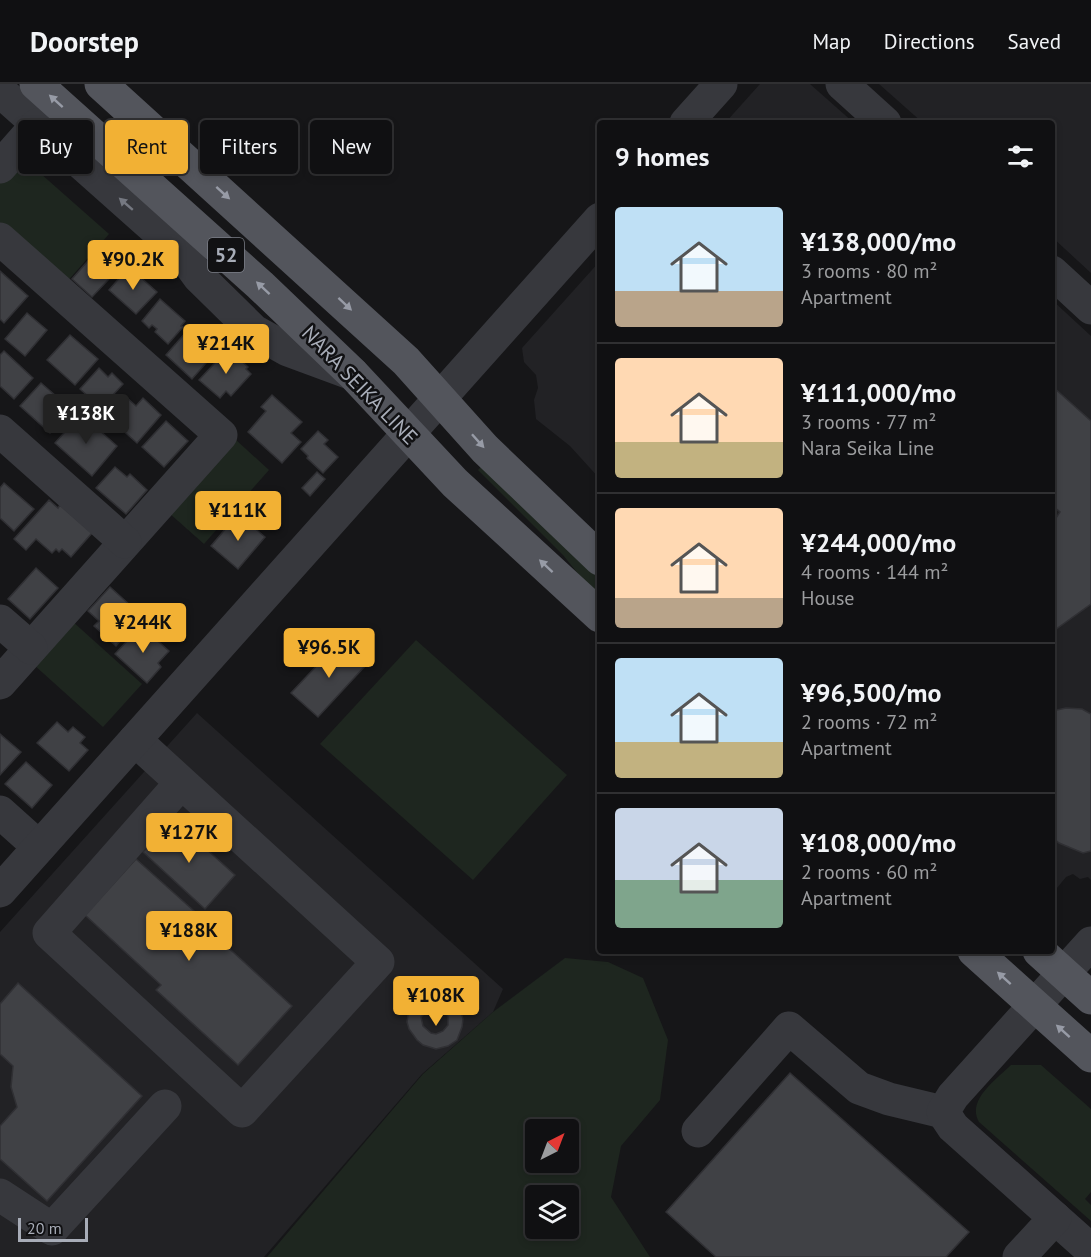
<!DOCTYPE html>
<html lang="en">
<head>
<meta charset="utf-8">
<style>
  body { margin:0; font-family:"PT Sans",sans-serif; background:#1e1e20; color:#f1f3f6; height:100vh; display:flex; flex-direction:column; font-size:22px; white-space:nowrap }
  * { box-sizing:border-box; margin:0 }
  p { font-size:20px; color:#9c9d9f }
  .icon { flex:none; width:33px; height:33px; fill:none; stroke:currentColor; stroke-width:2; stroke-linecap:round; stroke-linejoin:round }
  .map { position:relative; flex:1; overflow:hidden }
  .panel { position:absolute; left:597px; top:36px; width:458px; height:834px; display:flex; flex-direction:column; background:#101012; border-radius:6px; box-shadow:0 3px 9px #0003,0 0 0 2px #303032 }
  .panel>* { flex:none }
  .banner { position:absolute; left:18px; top:36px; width:489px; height:54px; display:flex; gap:12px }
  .needle { width:39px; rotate:42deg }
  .fabs { position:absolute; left:525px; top:1035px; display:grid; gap:12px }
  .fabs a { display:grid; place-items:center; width:54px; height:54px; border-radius:6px; background:#101012; box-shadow:0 3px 9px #0003,0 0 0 2px #303032; font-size:30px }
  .scale { position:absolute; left:18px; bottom:15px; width:70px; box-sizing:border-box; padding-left:6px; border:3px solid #a8adb8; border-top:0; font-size:16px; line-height:21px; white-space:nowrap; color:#a8adb8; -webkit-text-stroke:4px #111113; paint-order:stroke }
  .price { position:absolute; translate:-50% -51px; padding:0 14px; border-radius:6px; background:#f2b134; color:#111; font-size:20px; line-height:39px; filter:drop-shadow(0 2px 3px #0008) }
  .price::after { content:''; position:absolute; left:50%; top:36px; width:18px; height:14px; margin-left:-9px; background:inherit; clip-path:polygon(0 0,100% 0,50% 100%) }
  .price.current { background:#222; color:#fff }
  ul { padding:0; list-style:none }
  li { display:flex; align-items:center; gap:18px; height:150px; padding:0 18px }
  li+li { border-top:2px solid #303032 }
  li span { display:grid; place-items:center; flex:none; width:168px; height:120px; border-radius:6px; color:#555 }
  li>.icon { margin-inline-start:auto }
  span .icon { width:72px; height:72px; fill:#fffc; stroke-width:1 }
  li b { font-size:26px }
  h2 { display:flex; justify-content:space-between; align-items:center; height:72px; padding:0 18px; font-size:26px }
  .chip { padding:0 21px; border-radius:6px; background:#101012; box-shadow:0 3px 9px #0003,0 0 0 2px #303032; font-size:21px; line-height:54px }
  .chip.current { background:#f2b134; color:#111 }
  header { display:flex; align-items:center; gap:36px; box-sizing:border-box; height:84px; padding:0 30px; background:#101012; border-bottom:2px solid #303032 }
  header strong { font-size:28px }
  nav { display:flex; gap:33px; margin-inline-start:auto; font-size:21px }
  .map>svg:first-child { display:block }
  .built { fill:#222225 }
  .green { fill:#1e261f; fill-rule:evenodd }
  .building { fill:#404145; stroke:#303034; stroke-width:1.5 }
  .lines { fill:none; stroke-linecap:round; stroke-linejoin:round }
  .minor { stroke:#37383d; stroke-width:33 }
  .major { stroke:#53555c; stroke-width:33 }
  .oneway { fill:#979ba6 }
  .oneway2 { fill:#757881 }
  .labels { text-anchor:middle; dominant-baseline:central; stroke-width:5; stroke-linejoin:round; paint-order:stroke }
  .shield { fill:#111113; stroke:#7b7e86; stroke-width:1.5 }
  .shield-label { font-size:20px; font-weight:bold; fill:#a8adb8 }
  .street-label { font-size:21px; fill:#a8adb8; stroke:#111113 }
</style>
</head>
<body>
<header>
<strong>Doorstep</strong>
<nav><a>Map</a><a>Directions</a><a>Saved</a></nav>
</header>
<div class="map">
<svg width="1091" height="1173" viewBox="0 0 1091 1173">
  <rect width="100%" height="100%" fill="#161618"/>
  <g class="built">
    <path d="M760 0H810L854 39H725Z"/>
    <path d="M879 0H1091V189L1052 153V39H923Z"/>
    <path d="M600 177V395L570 362 536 335 534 316 538 304 536 291 524 278 522 264Z"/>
    <path d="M1052 216 1091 252V796L1088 793 1080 795 1073 790 1066 793 1052 810Z"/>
    <path d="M197 629 503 905 493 928 422 990 264 1173H0V848Z"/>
  </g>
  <g class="green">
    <path d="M16 81 32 82 109 150 65 200 0 140V98Z"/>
    <path d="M235 355 269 386 204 460 169 429Z"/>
    <path d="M486 378 600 492V517L563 471 478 386Z"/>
    <path d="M72 537 142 600 103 643 33 580Z"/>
    <path d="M416 556 567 691 473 796 320 660Z"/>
    <path d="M565 874 608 878 643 894 668 956 660 1016 621 1062 611 1113 650 1173H267L423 990 493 928ZM536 1046H568V1078H536ZM536 1112H568V1144H536Z"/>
    <path d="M1011 981H1041L1091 1025V1108L1085 1115 1091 1121V1137L979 1038C966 1016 997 995 1011 981Z"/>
  </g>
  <g class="building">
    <path d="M102 161 123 180 92 213 72 195Z"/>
    <path d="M129 183 157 208 136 230 109 206Z"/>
    <path d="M0 187 28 212 4 239 0 235Z"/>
    <path d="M160 215 185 237 181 242 183 243 168 260 155 248 157 245 152 241 149 244 142 237Z"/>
    <path d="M27 229 47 246 25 272 5 255Z"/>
    <path d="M187 247 213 271 192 295 166 271Z"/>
    <path d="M70 251 98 275 75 301 47 276Z"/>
    <path d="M4 267 33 294 14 315 0 302V271Z"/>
    <path d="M226 267 235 276 237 273 248 283 246 285 251 290 231 312 226 307 220 314 199 296Z"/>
    <path d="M99 284 108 293 112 289 123 300 101 324 80 305Z"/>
    <path d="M41 299 71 325 50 349 20 322Z"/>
    <path d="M1052 302 1091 337V520L1052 548V440L1060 428 1054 423 1052 426Z"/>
    <path d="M272 311 302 338 291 349 301 358 282 379 248 348 266 327 261 323Z"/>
    <path d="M126 313 136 322 143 314 161 331 137 359 108 333Z"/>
    <path d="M81 330 117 362 92 392 55 359Z"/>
    <path d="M166 337 188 357 164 383 142 363Z"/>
    <path d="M318 347 328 356 324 360 338 373 323 389 307 374 308 372 301 365Z"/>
    <path d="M115 383 127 393 130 390 147 406 126 430 96 404Z"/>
    <path d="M317 388 325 395 310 412 302 404Z"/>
    <path d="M4 399 34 425 14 447 0 434V404Z"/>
    <path d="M49 416 58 424 60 421 92 449 71 473 62 465 59 468 56 465 52 469 36 455 26 466 14 455Z"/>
    <path d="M238 430 265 453 238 485 211 462Z"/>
    <path d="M36 484 58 504 30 535 8 515Z"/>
    <path d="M110 503 142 532 116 562 94 542 99 537 88 527Z"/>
    <path d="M141 542 169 567 158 579 161 583 147 599 115 570Z"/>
    <path d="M340 557 366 581 318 633 291 609Z"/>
    <path d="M1066 624 1082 625 1091 630V767L1083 769 1059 759 1052 753V627Z"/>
    <path d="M57 638 68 648 73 643 85 653 80 659 88 666 69 687 37 659Z"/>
    <path d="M0 650 21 668 0 691Z"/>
    <path d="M26 678 52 701 32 724 5 700Z"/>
    <path d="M173 735 235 791 205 825 143 768Z"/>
    <path d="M136 775 213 844 210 847 292 922 238 981 156 906 161 901 85 831Z"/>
    <path d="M18 899 142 1012 47 1117 0 1075V1042L17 1023 11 1003 13 982 0 970V920Z"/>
    <path d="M454 916 461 928 463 935 462 943 457 956 448 962 436 965 423 961 417 956 409 945 407 938 409 924 415 918 426 928 421 933 423 942 431 949 436 950 443 947 448 941V933L444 923Z"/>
    <path d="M790 989 969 1148 946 1173H716L666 1128Z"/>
  </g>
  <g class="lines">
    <g class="minor">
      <path d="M842 0 885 39"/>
      <path d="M0 7 180 167 199 193 254 247 288 266 353 290"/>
      <path d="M686 39 721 0"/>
      <path d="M0 83 37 41"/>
      <path d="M0 155 221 351 0 599"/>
      <path d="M1052 188 1091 224"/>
      <path d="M0 347 125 458"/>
      <path d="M0 537 31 564"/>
      <path d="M135 656 378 878 242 1027 49 849 181 699"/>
      <path d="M0 728 39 763"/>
      <path d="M0 807 600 135"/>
      <path d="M698 1047 789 944 859 1004 889 1015 943 1028"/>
      <path d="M0 1111 52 1145 165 1022"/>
      <path d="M1055 1134 1091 1166"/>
      <path d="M1019 1173 1055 1134 953 1043 943 1028 953 1012 1091 859"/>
    </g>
    <g class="major">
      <path d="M36 0 260 201 353 290 455 399 600 532"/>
      <path d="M101 0 406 277 485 365 600 475"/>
      <path d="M974 867 1091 972"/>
      <path d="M1039 867 1091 914"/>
    </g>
  </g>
  <defs><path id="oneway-solid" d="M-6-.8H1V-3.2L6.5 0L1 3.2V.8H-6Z" transform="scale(1.5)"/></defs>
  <g class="oneway">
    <use href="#oneway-solid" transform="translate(56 17) rotate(-138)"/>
    <use href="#oneway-solid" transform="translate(223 109) rotate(42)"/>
    <use href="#oneway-solid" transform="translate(263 204) rotate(-137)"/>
    <use href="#oneway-solid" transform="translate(345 220) rotate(43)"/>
    <use href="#oneway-solid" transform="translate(478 357) rotate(48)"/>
    <use href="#oneway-solid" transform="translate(546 482) rotate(-137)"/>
    <use href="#oneway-solid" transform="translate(1004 894) rotate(-138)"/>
    <use href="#oneway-solid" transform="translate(1063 947) rotate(-138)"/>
  </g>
  <use class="oneway2" href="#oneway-solid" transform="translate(126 120) rotate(-139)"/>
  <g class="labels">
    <rect class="shield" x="208" y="154" width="36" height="34" rx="4.5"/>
    <g class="shield-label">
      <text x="226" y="171">52</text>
    </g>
    <g class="street-label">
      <text transform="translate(360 301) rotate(46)">NARA SEIKA LINE</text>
    </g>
  </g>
</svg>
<div class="fabs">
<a><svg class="needle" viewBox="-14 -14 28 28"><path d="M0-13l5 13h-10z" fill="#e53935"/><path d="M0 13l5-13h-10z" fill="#9c9d9f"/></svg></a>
<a><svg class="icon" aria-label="layers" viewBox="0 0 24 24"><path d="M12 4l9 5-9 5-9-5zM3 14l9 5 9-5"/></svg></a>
</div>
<div class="scale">20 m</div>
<b class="price" style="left:133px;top:207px">¥90.2K</b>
<b class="price" style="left:226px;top:291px">¥214K</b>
<b class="price current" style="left:86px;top:361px">¥138K</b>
<b class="price" style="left:238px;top:458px">¥111K</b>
<b class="price" style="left:143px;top:570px">¥244K</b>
<b class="price" style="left:329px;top:595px">¥96.5K</b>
<b class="price" style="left:189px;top:780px">¥127K</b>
<b class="price" style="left:189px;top:878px">¥188K</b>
<b class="price" style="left:436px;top:943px">¥108K</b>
<div class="banner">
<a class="chip">Buy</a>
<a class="chip current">Rent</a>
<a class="chip">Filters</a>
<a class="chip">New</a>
</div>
<section class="panel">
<h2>9 homes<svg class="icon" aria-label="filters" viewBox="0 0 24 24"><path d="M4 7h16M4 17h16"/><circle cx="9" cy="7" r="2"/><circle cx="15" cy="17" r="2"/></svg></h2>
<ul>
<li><span style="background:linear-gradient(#bfe0f5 70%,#b9a48a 0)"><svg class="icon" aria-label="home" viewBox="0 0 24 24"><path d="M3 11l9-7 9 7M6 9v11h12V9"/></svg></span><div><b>¥138,000/mo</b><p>3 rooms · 80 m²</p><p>Apartment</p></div></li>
<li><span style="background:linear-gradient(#ffd9b3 70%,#c2b280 0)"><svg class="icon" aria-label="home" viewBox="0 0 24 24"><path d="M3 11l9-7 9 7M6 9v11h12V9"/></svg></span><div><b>¥111,000/mo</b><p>3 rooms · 77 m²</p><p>Nara Seika Line</p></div></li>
<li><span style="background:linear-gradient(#ffd9b3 75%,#b9a48a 0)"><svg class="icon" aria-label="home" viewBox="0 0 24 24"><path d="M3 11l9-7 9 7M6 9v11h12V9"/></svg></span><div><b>¥244,000/mo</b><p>4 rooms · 144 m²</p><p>House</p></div></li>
<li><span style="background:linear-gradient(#bfe0f5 70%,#c2b280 0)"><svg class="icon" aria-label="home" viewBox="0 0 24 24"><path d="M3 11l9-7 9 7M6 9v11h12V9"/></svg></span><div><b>¥96,500/mo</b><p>2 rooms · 72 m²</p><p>Apartment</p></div></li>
<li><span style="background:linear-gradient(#c9d6e8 60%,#7fa58c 0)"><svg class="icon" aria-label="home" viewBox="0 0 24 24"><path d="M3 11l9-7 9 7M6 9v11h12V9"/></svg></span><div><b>¥108,000/mo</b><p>2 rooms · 60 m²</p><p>Apartment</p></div></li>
</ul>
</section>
</div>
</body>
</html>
